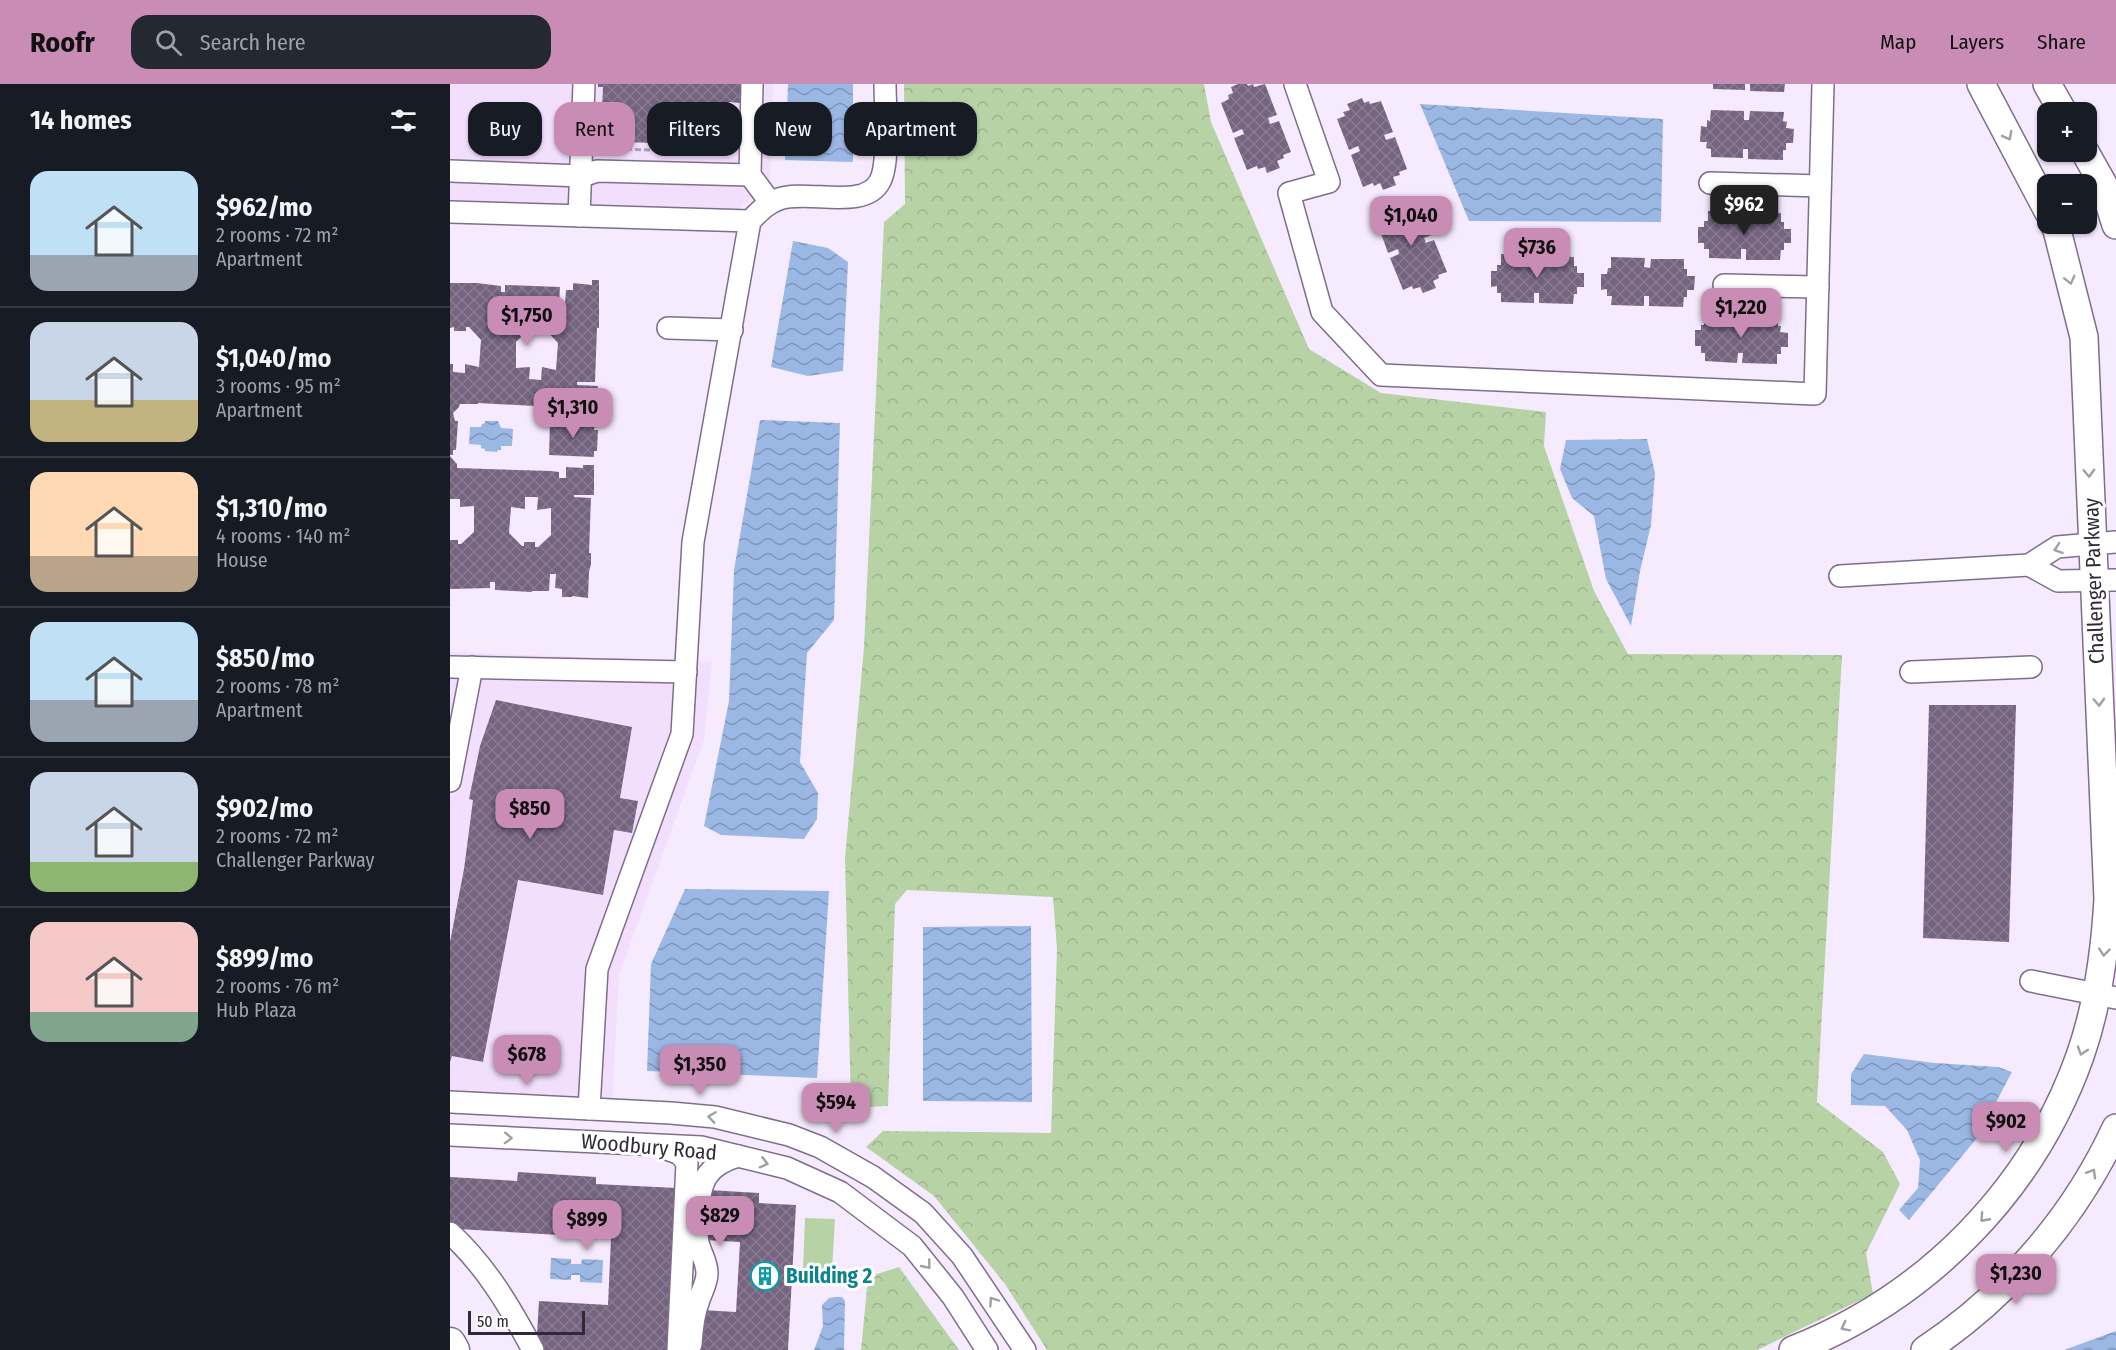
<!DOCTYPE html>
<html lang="en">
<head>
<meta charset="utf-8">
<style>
  body { margin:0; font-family:"Fira Sans Condensed",sans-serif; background:#242831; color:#f1f3f6; height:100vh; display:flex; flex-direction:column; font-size:22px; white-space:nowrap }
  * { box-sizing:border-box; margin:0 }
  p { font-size:20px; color:#9ea1a6 }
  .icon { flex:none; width:33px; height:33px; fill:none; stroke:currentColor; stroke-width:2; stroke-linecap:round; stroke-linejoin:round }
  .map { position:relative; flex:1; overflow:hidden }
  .drawer { display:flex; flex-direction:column; background:#171b24; width:450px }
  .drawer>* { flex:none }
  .guide { position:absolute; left:18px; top:18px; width:570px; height:54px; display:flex; gap:12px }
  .buttons { position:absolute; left:1587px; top:18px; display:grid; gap:12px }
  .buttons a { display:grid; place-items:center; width:60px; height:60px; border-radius:12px; background:#171b24; box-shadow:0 2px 4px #0004; font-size:30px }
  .scale { position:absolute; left:18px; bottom:15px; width:117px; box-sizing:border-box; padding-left:6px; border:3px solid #312935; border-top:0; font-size:16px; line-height:21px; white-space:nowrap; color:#312935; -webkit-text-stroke:4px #fff; paint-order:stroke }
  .price { position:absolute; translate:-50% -51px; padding:0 14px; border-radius:12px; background:#c88cb5; color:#111; font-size:20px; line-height:39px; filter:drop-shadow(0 2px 3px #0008) }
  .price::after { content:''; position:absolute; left:50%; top:36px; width:18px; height:14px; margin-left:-9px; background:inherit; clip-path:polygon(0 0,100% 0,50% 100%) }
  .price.selected { background:#222; color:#fff }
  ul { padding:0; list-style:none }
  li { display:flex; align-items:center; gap:18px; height:150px; padding:0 30px }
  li+li { border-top:2px solid #363941 }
  li span { display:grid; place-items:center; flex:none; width:168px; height:120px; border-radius:18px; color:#555 }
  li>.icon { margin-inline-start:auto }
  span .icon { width:72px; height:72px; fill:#fffc; stroke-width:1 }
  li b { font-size:26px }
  h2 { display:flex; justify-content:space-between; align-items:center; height:72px; padding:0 30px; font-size:26px }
  .pill { padding:0 21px; border-radius:18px; background:#171b24; box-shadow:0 2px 4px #0004; font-size:21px; line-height:54px }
  .pill.selected { background:#c88cb5; color:#111 }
  header { display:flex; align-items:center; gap:36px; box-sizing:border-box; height:84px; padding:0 30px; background:#c88cb5; color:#111 }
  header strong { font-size:28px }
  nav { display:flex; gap:33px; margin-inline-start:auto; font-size:21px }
  .search { width:420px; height:54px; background:#242831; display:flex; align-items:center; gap:15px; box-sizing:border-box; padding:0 21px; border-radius:18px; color:#9ea1a6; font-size:22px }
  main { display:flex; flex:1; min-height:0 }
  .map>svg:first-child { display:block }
  .built { fill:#f2dffe }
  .green { fill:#b7d2a5 }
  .forest { fill:url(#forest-crowns) }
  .water { fill:url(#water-waves) }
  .building { fill:url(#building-cross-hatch); fill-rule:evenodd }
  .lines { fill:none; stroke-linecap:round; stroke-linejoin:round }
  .minor-casing { stroke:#7f6e8a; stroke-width:24 }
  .major-casing { stroke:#7f6e8a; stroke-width:30 }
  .highway-casing { stroke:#7f6e8a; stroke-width:33 }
  .path { stroke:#aaa0b0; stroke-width:3; stroke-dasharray:6 3; stroke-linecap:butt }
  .minor { stroke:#fff; stroke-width:21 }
  .major { stroke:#fff; stroke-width:27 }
  .highway { stroke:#fff; stroke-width:30 }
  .oneway { stroke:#a29fa4 }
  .labels { text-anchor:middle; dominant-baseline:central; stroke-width:6; stroke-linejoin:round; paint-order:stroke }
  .street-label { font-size:21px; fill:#312935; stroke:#fff }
  .culture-label { font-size:21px; font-weight:bold; fill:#0d838f; stroke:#fff; text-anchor:start }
</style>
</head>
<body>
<header>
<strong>Roofr</strong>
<div class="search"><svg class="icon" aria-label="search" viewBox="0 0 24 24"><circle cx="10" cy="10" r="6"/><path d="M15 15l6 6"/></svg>Search here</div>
<nav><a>Map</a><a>Layers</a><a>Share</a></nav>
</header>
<main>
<section class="drawer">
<h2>14 homes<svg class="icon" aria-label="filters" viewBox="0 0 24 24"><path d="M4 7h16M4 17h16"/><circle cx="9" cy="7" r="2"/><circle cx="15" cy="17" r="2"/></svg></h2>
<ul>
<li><span style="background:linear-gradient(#bfe0f5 70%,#9aa5b1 0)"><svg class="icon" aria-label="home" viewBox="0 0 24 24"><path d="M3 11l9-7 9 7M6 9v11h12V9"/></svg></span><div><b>$962/mo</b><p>2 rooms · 72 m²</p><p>Apartment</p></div></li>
<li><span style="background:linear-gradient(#c9d6e8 65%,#c2b280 0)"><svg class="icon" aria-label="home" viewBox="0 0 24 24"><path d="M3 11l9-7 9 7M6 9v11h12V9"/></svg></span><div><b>$1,040/mo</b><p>3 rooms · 95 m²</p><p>Apartment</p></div></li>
<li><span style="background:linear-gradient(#ffd9b3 70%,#b9a48a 0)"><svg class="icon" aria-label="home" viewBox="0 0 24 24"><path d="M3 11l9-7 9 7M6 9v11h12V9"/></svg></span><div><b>$1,310/mo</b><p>4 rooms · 140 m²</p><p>House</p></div></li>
<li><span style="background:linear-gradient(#bfe0f5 65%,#9aa5b1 0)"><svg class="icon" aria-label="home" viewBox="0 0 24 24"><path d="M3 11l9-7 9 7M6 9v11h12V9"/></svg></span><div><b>$850/mo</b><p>2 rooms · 78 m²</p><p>Apartment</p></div></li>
<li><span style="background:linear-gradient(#c9d6e8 75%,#8fb573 0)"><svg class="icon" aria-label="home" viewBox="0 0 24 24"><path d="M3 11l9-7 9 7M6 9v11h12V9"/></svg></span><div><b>$902/mo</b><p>2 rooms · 72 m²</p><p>Challenger Parkway</p></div></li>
<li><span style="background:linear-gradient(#f6c9c9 75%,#7fa58c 0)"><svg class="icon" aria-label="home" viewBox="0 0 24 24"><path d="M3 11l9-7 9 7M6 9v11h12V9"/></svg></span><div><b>$899/mo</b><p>2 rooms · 76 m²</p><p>Hub Plaza</p></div></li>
</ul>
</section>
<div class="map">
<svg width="1666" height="1266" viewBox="0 0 1666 1266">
  <defs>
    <pattern id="forest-crowns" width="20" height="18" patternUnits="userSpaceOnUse" patternTransform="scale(1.5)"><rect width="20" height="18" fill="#b7d2a5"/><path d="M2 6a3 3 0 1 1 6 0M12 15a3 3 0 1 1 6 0" fill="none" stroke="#9eb48f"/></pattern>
    <pattern id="water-waves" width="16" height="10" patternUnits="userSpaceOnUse" patternTransform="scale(1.5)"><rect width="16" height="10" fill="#9bb8e5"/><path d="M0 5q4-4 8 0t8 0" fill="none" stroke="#7f96ba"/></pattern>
    <pattern id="building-cross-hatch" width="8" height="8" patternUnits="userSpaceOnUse" patternTransform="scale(1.5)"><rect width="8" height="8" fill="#756480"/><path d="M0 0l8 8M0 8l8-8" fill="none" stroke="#887b90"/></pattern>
  </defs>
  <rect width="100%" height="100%" fill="#f6ebfe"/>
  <g class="built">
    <path d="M0 0H323L320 98 288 126 0 116Z"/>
    <path d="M0 568 262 578 254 656 169 891 162 1021 0 1014Z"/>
  </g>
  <path class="green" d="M355 1134 385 1135 382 1186 353 1185Z"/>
  <g class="forest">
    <path d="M454 0H754L761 38 859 265 931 309 1096 328 1094 362 1144 507 1178 570 1392 571 1367 1018 1433 1068 1450 1100 1416 1169 1423 1210 1307 1266H597L555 1200 484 1112 416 1063 433 1047 601 1049 607 865 603 813 457 806 445 820 438 1022 401 1024 395 774 414 563 434 138 455 120Z"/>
    <path d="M449 1183 509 1266H411L417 1204 427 1190Z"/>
  </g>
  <g class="water">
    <path d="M338 0H403V78L335 76Z"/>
    <path d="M970 20 1213 35 1211 138 1019 137Z"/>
    <path d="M343 157 378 164 398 178 393 287 358 292 321 283Z"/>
    <path d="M310 336 390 339 384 536 357 569 350 678 368 709 367 735 354 755 271 751 254 742 279 617 284 486Z"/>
    <path d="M35 337H48L51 344 63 345 62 362H51V366H48L47 368 35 367V365L31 364V361L19 360 20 343H31L32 340 35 339Z"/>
    <path d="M1197 355 1205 389 1201 441 1190 487 1181 542 1156 495 1144 432 1122 414 1110 385 1116 356Z"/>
    <path d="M235 805 379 807 367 994 197 987 201 880Z"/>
    <path d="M581 842 582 1018 473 1017V843Z"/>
    <path d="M1414 970 1485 979 1548 983 1562 988 1527 1054 1459 1136 1449 1126 1468 1104 1470 1076 1457 1046 1435 1022 1401 1021V990Z"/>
    <path d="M101 1174 121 1175V1180H131L132 1175 153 1176 152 1199 130 1198V1191H121V1196L100 1195Z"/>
    <path d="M385 1213H392L395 1217 394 1266H364L373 1242 372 1221 379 1214Z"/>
    <path d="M1666 1247V1266H1614Z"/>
  </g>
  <g class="building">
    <path d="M148 0H291L290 19 279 18 277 62 150 57V52H148V44L151 45V40H148V35H151L152 31 149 30V24L152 25 153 3H148Z"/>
    <path d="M788 0H797L798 2 803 0 804 3 815 0 827 31 818 34 820 40 829 37 841 68 833 71 834 74 827 77 830 84 817 89 815 83 808 85 807 82 797 86 784 54 794 50 792 45 783 49 771 19 779 15 778 11 783 9 781 3Z"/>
    <path d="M1263 0H1295V6L1263 5Z"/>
    <path d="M1300 0H1335L1334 8 1300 7Z"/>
    <path d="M912 14 914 19 919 17 920 20 931 17 943 48 934 51 936 56 945 53 957 85 949 88 950 91 943 93 946 101 933 106 930 99 924 102 923 99 913 103 901 71 910 67 908 62 899 66 887 35 895 32 893 28 900 26 897 20Z"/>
    <path d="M1261 26 1294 27V36H1299L1300 27 1334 28 1333 37 1337 38 1336 44 1344 45 1343 59H1336V66H1333V76L1298 75V65H1293V74L1261 73V65L1256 64 1257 58H1250L1251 42 1257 43V36L1260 37Z"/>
    <path d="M951 117 953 122 959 120 960 123 970 120 982 151 974 154 976 159 984 156 997 188 988 191 989 194 983 197 986 204 973 209 970 203 963 205 962 202 953 206 940 174 949 170 948 165 938 169 927 138 935 135 933 131 939 129 936 123Z"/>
    <path d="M1258 127 1291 128V137H1297L1298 128 1331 129V138H1334V145H1341V159H1334V166H1331L1330 176H1296V165H1291V175L1259 174V165H1254V159H1248V143H1254V137H1258Z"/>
    <path d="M1051 170 1085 171 1084 180 1090 181 1091 172 1124 173V182H1127V189H1134V203H1127V210H1124L1123 220 1089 219V209H1084V219L1051 218V209H1047V202L1041 203V187H1047V181H1051Z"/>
    <path d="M1161 173 1195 174 1194 183 1200 184 1201 175H1234V185H1237V192H1245L1244 206H1237V213H1234L1233 223 1199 222V212H1194V222L1161 221 1162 212H1157V205L1151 206V190H1157L1158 184H1161Z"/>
    <path d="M142 196H149V244H147L145 298H127V301L148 302 146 332H135V328L118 327 119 317H111V321H102V323L28 319V320H10L9 323 3 329 5 337H8L6 366H3V371H0V280H3V288L15 289V280L29 283 31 256 19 243H16V247H4V243L0 244V199H27L51 202V208H55V201L110 203 109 220H115L116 206H123V199L142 201ZM79 245 81 246V250L93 251V246H96L108 259 106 286 92 283 91 296 79 295 80 283 66 284V258Z"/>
    <path d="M1255 230 1288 231V240H1293L1294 231 1328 232V242H1331L1330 248 1338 249V263H1331V270H1327V280L1292 279 1293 269H1288L1287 279 1255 277V269H1251V262H1245V246H1251V241H1254Z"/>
    <path d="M100 338 145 339 144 346H148L147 367H144V373L99 371Z"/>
    <path d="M0 372 7 380V384L101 387 109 388V394H116V383L133 384V381H144V411H124V413L141 414 139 469H141V480L139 488 138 514 122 512V513H112V505L105 504 106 490H100L99 507H82V508L45 506V498H40V504L0 505V456H8V460H11L24 448V422L10 423V415H0ZM75 413H88L87 426 101 424V451L88 463H85V458H74V462H72L59 449 61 423 75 425Z"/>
    <path d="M46 616 182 643 170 714 188 717 182 749 164 746 153 811 68 796 33 978 2 972 0 978V858L14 785 23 716 19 715 30 662Z"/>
    <path d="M1479 621H1566L1559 858 1473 854Z"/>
    <path d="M68 1088 146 1093V1100L226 1104 217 1266H86L89 1217 158 1221 161 1154 8 1145 0 1139V1093L67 1097Z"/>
    <path d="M258 1106 309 1109V1119L346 1121 338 1266H248L251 1226 286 1228 290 1158 255 1156Z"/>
  </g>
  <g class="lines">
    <g class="minor-casing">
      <g id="minor">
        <path d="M302 0 300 91 320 118"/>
        <path d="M845 0 879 98 839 109 872 228 931 291 1365 310 1373 0"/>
        <path d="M0 87 132 92 147 87 300 91"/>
        <path d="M1260 99 1370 102"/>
        <path d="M0 128 300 137"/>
        <path d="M129 132 134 0"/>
        <path d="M1274 201 1368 203"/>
        <path d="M218 244 282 246"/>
        <path d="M1579 481 1608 497 1666 496"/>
        <path d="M1390 492 1579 481 1607 463 1666 458"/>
        <path d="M0 583 236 588"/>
        <path d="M1461 588 1581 583"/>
        <path d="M0 697 22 583"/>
        <path d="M1581 897 1666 914"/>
        <path d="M0 1018 221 1029 265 1033 339 1051 370 1063 423 1093 473 1129 512 1172 575 1266"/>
        <path d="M139 1025 147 885 232 650 243 458 300 137C309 128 317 119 329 115 357 105 415 127 430 97 440 79 435 22 435 0"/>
        <path d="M0 1051 251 1063 337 1084 390 1108 462 1162 503 1213 537 1266"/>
        <path d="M214 1064 230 1070 237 1079 228 1266"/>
        <path d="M0 1149C36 1182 60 1223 83 1266"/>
        <path d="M241 1260C242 1246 243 1232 248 1219 251 1208 257 1200 257 1189 257 1177 250 1169 248 1158 246 1150 248 1139 248 1130 250 1098 255 1082 288 1072"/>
      </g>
    </g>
    <g class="major-casing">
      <g id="major">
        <path d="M1531 0 1598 127"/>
        <path d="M1597 0 1613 28"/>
        <path d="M1635 68 1653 100 1666 141"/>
        <path d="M1343 1266C1476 1214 1582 1107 1630 972 1648 921 1655 868 1658 815L1634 253 1607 146 1604 140"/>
        <path d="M1475 1266C1557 1212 1625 1133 1666 1044"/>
      </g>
    </g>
    <g class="highway-casing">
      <path id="highway" d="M0 1259 4 1266"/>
    </g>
    <path class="path" d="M149 64 277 69 282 64"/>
    <use href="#minor" class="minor"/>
    <use href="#major" class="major"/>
    <use href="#highway" class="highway"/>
  </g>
  <defs><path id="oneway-chevron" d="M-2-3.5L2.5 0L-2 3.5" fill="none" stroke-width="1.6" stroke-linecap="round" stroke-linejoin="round" transform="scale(1.5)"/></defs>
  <g class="oneway">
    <use href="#oneway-chevron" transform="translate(1558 52) rotate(62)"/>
    <use href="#oneway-chevron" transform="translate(1620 196) rotate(76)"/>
    <use href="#oneway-chevron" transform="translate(1639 389) rotate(88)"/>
    <use href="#oneway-chevron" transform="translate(1608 465) rotate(161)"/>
    <use href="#oneway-chevron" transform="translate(1649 618) rotate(87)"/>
    <use href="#oneway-chevron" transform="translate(1654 868) rotate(96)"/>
    <use href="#oneway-chevron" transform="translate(1632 967) rotate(108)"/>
    <use href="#oneway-chevron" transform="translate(262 1033) rotate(-172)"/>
    <use href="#oneway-chevron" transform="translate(58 1054) rotate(2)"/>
    <use href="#oneway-chevron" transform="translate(314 1079) rotate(14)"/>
    <use href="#oneway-chevron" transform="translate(1642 1089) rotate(-59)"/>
    <use href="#oneway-chevron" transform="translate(1534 1134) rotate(132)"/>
    <use href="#oneway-chevron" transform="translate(477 1181) rotate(51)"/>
    <use href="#oneway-chevron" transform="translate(543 1217) rotate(-124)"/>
    <use href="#oneway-chevron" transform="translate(1395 1243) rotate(153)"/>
  </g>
  <defs>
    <g id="building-ring" transform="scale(1.5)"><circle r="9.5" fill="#fff" stroke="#0f9aa8" stroke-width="1.5"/><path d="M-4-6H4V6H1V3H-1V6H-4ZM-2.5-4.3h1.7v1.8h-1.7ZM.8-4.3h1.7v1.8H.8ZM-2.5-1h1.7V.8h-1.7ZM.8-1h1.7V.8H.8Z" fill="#0f9aa8"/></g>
  </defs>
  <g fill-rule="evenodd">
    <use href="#building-ring" x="315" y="1192"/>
  </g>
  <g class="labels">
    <g class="street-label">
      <text transform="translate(1644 497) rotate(-92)">Challenger Parkway</text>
      <text transform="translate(199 1063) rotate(5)">Woodbury Road</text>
    </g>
    <g class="culture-label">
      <text x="336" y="1192">Building 2</text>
    </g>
  </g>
</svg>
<div class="buttons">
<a>+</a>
<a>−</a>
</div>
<div class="scale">50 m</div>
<b class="price selected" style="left:1294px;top:152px">$962</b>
<b class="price" style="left:961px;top:163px">$1,040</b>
<b class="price" style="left:1087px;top:195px">$736</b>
<b class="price" style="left:1291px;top:255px">$1,220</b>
<b class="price" style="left:77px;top:263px">$1,750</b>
<b class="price" style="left:123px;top:355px">$1,310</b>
<b class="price" style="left:80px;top:756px">$850</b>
<b class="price" style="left:77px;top:1002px">$678</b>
<b class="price" style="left:250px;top:1012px">$1,350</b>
<b class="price" style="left:386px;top:1050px">$594</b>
<b class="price" style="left:1556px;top:1069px">$902</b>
<b class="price" style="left:270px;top:1163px">$829</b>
<b class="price" style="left:137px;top:1167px">$899</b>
<b class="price" style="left:1566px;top:1221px">$1,230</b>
<div class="guide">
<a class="pill">Buy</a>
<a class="pill selected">Rent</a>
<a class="pill">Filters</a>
<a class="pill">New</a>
<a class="pill">Apartment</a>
</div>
</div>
</main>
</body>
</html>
